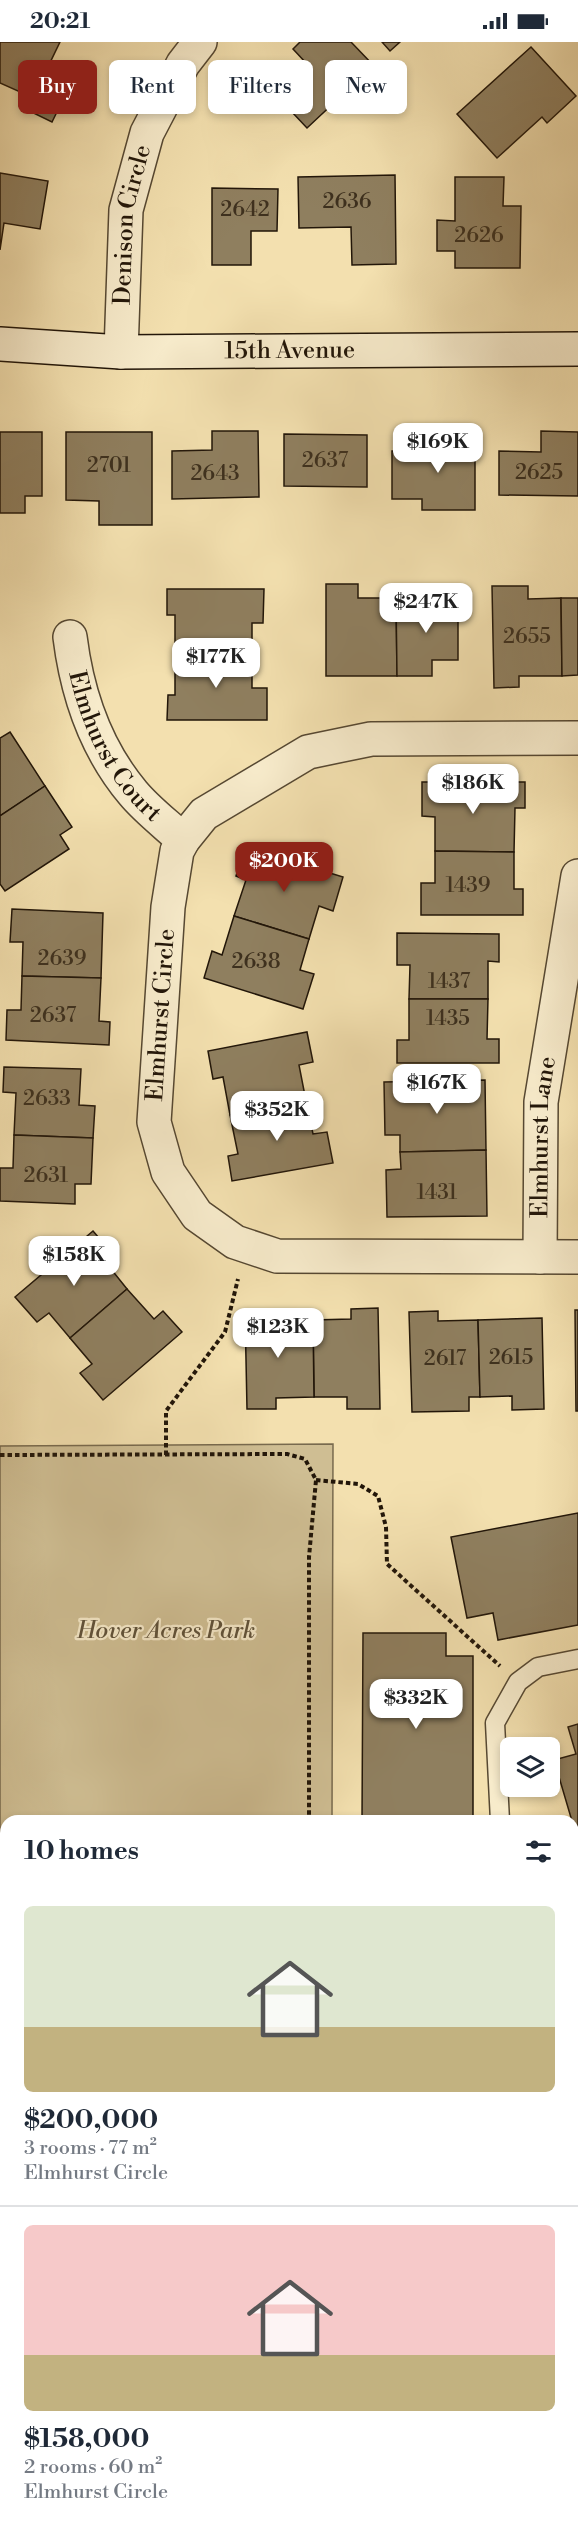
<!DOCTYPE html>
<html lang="en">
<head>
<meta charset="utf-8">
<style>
  body { margin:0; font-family:"Libre Bodoni",serif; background:#f6f6f7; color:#1f2937; height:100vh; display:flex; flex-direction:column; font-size:22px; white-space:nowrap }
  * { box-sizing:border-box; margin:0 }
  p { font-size:20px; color:#747a83 }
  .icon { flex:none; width:33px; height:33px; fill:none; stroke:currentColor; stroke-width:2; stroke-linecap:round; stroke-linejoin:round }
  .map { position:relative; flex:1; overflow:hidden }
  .side { position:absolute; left:0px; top:1773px; width:579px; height:722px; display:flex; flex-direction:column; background:#fff; border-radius:18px 18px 0 0; box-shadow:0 3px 9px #0003 }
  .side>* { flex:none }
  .hud { position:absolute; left:18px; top:18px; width:543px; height:54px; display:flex; gap:12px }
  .tools { position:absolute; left:500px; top:1695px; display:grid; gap:12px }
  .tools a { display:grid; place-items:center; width:60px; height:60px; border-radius:9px; background:#fff; box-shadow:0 3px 9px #0003; font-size:30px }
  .price { position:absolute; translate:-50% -51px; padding:0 14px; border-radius:12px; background:#fff; color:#222; font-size:20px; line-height:39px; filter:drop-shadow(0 2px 3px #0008) }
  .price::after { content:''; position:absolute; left:50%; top:36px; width:18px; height:14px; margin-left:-9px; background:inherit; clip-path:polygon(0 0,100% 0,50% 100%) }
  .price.active { background:#8f2418; color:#fff }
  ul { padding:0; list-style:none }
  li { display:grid; align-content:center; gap:12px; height:318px; padding:0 24px }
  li+li { border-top:2px solid #e0e1e3 }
  li span { display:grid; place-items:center; height:186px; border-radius:9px; color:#555 }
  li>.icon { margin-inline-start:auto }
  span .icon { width:108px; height:108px; fill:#fffc; stroke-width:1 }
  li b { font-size:26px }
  h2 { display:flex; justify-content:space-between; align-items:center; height:72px; padding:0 24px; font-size:26px }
  .pill { padding:0 21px; border-radius:9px; background:#fff; box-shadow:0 3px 9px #0003; font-size:21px; line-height:54px }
  .pill.active { background:#8f2418; color:#fff }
  .status { display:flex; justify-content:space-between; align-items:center; height:42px; padding:0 30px; background:#fff; direction:ltr }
  .status svg { height:16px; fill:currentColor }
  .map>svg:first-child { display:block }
  .green { fill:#cfbe93; stroke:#786a4e; stroke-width:1.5 }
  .building { fill:#8f7f5f; stroke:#221609; stroke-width:1.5 }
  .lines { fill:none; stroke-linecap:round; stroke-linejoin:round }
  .lane-casing { stroke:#564832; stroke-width:21 }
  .street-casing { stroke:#564832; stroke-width:36 }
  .secondary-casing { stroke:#221609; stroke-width:36 }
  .path { stroke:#221609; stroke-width:4; stroke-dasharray:4.5 3; stroke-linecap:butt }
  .lane { stroke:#f7ebcb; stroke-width:18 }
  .street { stroke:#f7ebcb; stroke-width:33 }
  .secondary { stroke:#f7ebcb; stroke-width:33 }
  .labels { text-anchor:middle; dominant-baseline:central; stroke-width:4.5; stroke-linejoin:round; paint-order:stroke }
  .number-label { font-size:21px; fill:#3d301e }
  .street-label { font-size:24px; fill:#221609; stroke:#f7ebcb }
  .park-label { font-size:24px; font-style:italic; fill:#5f5139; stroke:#f7ebcb }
</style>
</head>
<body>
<div class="status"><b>20:21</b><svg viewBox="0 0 49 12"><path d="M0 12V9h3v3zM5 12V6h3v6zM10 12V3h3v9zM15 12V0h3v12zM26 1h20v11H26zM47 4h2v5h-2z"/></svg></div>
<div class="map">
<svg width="578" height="2494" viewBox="0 0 578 2494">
  <rect width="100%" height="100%" fill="#f3e0af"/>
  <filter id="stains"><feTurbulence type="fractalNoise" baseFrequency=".00333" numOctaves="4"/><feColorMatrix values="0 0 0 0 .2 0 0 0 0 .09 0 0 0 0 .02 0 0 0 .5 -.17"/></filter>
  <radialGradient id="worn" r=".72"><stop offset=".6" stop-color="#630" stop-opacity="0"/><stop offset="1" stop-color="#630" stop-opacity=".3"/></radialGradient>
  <path class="green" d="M333 1402 332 1779H6V2488H573V2195L578 2198V2494H0V1404Z"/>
  <g class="building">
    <path d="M0 0H60L46 29 71 41 52 80 19 64 25 52 0 41Z"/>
    <path d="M300 0H351L374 24 366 31 374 41 348 67 338 57 307 86 275 52 307 22 293 7Z"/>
    <path d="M382 0H400L390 9Z"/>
    <path d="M531 5 576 54 547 81 542 75 497 116 457 72Z"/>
    <path d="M0 131 48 139 40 187 4 181 0 208Z"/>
    <path d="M395 133 396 222 352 223 351 185 299 186 298 135Z"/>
    <path d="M455 135H504L503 164H521L520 226H455V209H437V178L455 179Z"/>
    <path d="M212 146 278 147 277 189H251V223H212Z"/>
    <path d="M212 389H258L259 455 172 457V409L212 408Z"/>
    <path d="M541 389 578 390V454L499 453V409L541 410Z"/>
    <path d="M0 390H42V454H25V471H0Z"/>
    <path d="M66 390H152V483H99V459L66 458Z"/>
    <path d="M434 391H475V468H422V457H392V409H434Z"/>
    <path d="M284 392 367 393V445L284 444Z"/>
    <path d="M326 542H358V556H396L397 634H326Z"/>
    <path d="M492 544H528V557L561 556 562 634H519V645L494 646Z"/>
    <path d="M167 547H264L263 581H252V612L175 611V573H167Z"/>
    <path d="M396 556H458V618H432V634H397Z"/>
    <path d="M561 556H578V633L562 634Z"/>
    <path d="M175 611 252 612V646H267V678H167L168 653H175Z"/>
    <path d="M10 690 45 744 0 774V696Z"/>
    <path d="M422 740H525V766H515L514 810 435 809V775L422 774Z"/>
    <path d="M45 744 72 785 60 793 69 807 5 849 0 842V774Z"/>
    <path d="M245 805 343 835 333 869 319 864 309 897 234 874 246 838 236 834Z"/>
    <path d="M435 809 514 810V847H523V873H421V841H435Z"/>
    <path d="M12 867 103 871 101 936 22 934 23 900H10Z"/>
    <path d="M234 874 309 897 300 928 314 932 303 967 204 936 212 909 222 913Z"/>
    <path d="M397 891 499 892V920L488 919V957H409L410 923H397Z"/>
    <path d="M22 934 101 936 99 979 110 980 109 1003 6 998 7 968H21Z"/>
    <path d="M409 957H488L487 997H499V1021H397V998H409Z"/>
    <path d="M307 990 313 1020 299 1023 306 1059 230 1073 223 1035 213 1037 208 1009Z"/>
    <path d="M4 1025 81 1027 79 1063 95 1064 93 1096 14 1093 16 1051 3 1050Z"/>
    <path d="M485 1038 486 1108 400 1110V1093H385L384 1040Z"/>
    <path d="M306 1059 313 1092 327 1090 333 1121 232 1139 228 1114 238 1112 230 1073Z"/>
    <path d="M14 1093 93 1096 91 1142H75V1162L0 1159V1126H13Z"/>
    <path d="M486 1108 487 1174 387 1175 386 1128 401 1127 400 1110Z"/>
    <path d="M93 1189 111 1210 103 1217 127 1247 70 1296 49 1271 37 1280 15 1255Z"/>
    <path d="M127 1247 154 1277 163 1269 182 1290 103 1358 80 1331 92 1322 70 1296Z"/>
    <path d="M378 1266 380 1367H347V1355H314L313 1278 351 1277V1267Z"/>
    <path d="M245 1268H272V1278H313L314 1355 276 1356V1367H247Z"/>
    <path d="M575 1268H578V1369H576Z"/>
    <path d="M438 1269V1279L478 1278 480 1355H469V1369L412 1370 409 1270Z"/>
    <path d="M542 1276 544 1367 512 1368V1354L480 1355 478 1278Z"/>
    <path d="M578 1471V1583L498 1598 493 1571 467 1576 451 1495Z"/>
    <path d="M363 1591H446V1614H473V1779H362Z"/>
    <path d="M578 1682V1795L577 1796 554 1718 576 1712 568 1685Z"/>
    <path d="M573 2025 578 2033V2125L573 2128Z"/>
    <path d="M4 2199H6V2249H5Z"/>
  </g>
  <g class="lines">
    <g class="lane-casing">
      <g id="lane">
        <path d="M500 1779 495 1681 518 1640 538 1625 578 1617"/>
        <path d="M573 1962 578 1969"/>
      </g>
    </g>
    <g class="street-casing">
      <g id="street">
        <path id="s1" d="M121 310 126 168 147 91 183 22 200 0"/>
        <path id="s2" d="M70 595C77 651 96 707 133 751 147 768 167 783 183 798"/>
        <path d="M578 696 371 697 308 710 204 772 183 798 177 809 168 865 154 1080 168 1130 197 1173 235 1200 277 1214 578 1215"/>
        <path id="s3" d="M540 1215 541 1060 578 834"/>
      </g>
    </g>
    <g class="secondary-casing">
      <g id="secondary">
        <path id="s4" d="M0 302 121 310 578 307"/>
      </g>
    </g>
    <g class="path">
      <path d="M0 1413 287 1412 305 1417 316 1438 309 1515V1779"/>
      <path d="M166 1413V1369L225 1290 238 1237"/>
      <path d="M316 1438 358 1442 378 1454 386 1485 387 1522 500 1624"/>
      <path d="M0 2194 4 2199"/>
      <path d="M573 2254 578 2255"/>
      <path d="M0 2276 6 2266"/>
      <path d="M0 2369 6 2362"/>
      <path d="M0 2388 6 2386"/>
    </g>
    <use href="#lane" class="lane"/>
    <use href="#street" class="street"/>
    <use href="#secondary" class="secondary"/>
  </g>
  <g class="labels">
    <g class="number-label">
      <text x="347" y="160">2636</text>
      <text x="245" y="168">2642</text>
      <text x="479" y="194">2626</text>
      <text x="325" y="419">2637</text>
      <text x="109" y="424">2701</text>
      <text x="539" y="431">2625</text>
      <text x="215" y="432">2643</text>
      <text x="527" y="595">2655</text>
      <text x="468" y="844">1439</text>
      <text x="62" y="917">2639</text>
      <text x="256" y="920">2638</text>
      <text x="449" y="940">1437</text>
      <text x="53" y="974">2637</text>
      <text x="448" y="977">1435</text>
      <text x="47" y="1057">2633</text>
      <text x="46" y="1134">2631</text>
      <text x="437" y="1151">1431</text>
      <text x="511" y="1316">2615</text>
      <text x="445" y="1317">2617</text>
    </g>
    <g class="street-label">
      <text stroke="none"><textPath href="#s1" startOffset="128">Denison Circle</textPath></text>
      <text stroke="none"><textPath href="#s4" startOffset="290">15th Avenue</textPath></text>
      <text stroke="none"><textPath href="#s2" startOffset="120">Elmhurst Court</textPath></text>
      <text transform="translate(161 973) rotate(-86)">Elmhurst Circle</text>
      <text stroke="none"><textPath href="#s3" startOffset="120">Elmhurst Lane</textPath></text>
    </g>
    <g class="park-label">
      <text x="166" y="1589">Hover Acres Park</text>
    </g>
  </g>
  <rect width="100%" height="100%" filter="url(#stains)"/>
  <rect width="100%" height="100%" fill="url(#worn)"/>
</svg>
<div class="tools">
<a><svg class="icon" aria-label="layers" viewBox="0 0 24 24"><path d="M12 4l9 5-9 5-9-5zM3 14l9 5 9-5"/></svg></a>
</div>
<b class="price" style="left:438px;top:432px">$169K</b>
<b class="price" style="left:426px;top:592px">$247K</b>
<b class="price" style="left:216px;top:647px">$177K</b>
<b class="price" style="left:473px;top:773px">$186K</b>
<b class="price active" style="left:284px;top:851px">$200K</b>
<b class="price" style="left:437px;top:1073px">$167K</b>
<b class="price" style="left:277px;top:1100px">$352K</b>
<b class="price" style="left:74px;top:1245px">$158K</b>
<b class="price" style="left:278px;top:1317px">$123K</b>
<b class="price" style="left:416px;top:1688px">$332K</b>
<div class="hud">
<a class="pill active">Buy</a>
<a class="pill">Rent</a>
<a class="pill">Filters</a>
<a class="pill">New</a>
</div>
<section class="side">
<h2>10 homes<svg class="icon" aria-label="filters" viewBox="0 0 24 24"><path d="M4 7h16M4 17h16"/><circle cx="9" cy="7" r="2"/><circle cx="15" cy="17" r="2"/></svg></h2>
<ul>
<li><span style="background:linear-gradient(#dfe7d0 65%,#c2b280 0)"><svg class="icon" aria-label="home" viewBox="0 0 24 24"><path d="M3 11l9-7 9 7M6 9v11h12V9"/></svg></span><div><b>$200,000</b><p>3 rooms · 77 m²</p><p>Elmhurst Circle</p></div></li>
<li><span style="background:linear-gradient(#f6c9c9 70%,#c2b280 0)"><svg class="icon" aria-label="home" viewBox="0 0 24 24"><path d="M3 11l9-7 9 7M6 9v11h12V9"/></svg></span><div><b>$158,000</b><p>2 rooms · 60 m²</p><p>Elmhurst Circle</p></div></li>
</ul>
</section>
</div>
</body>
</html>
